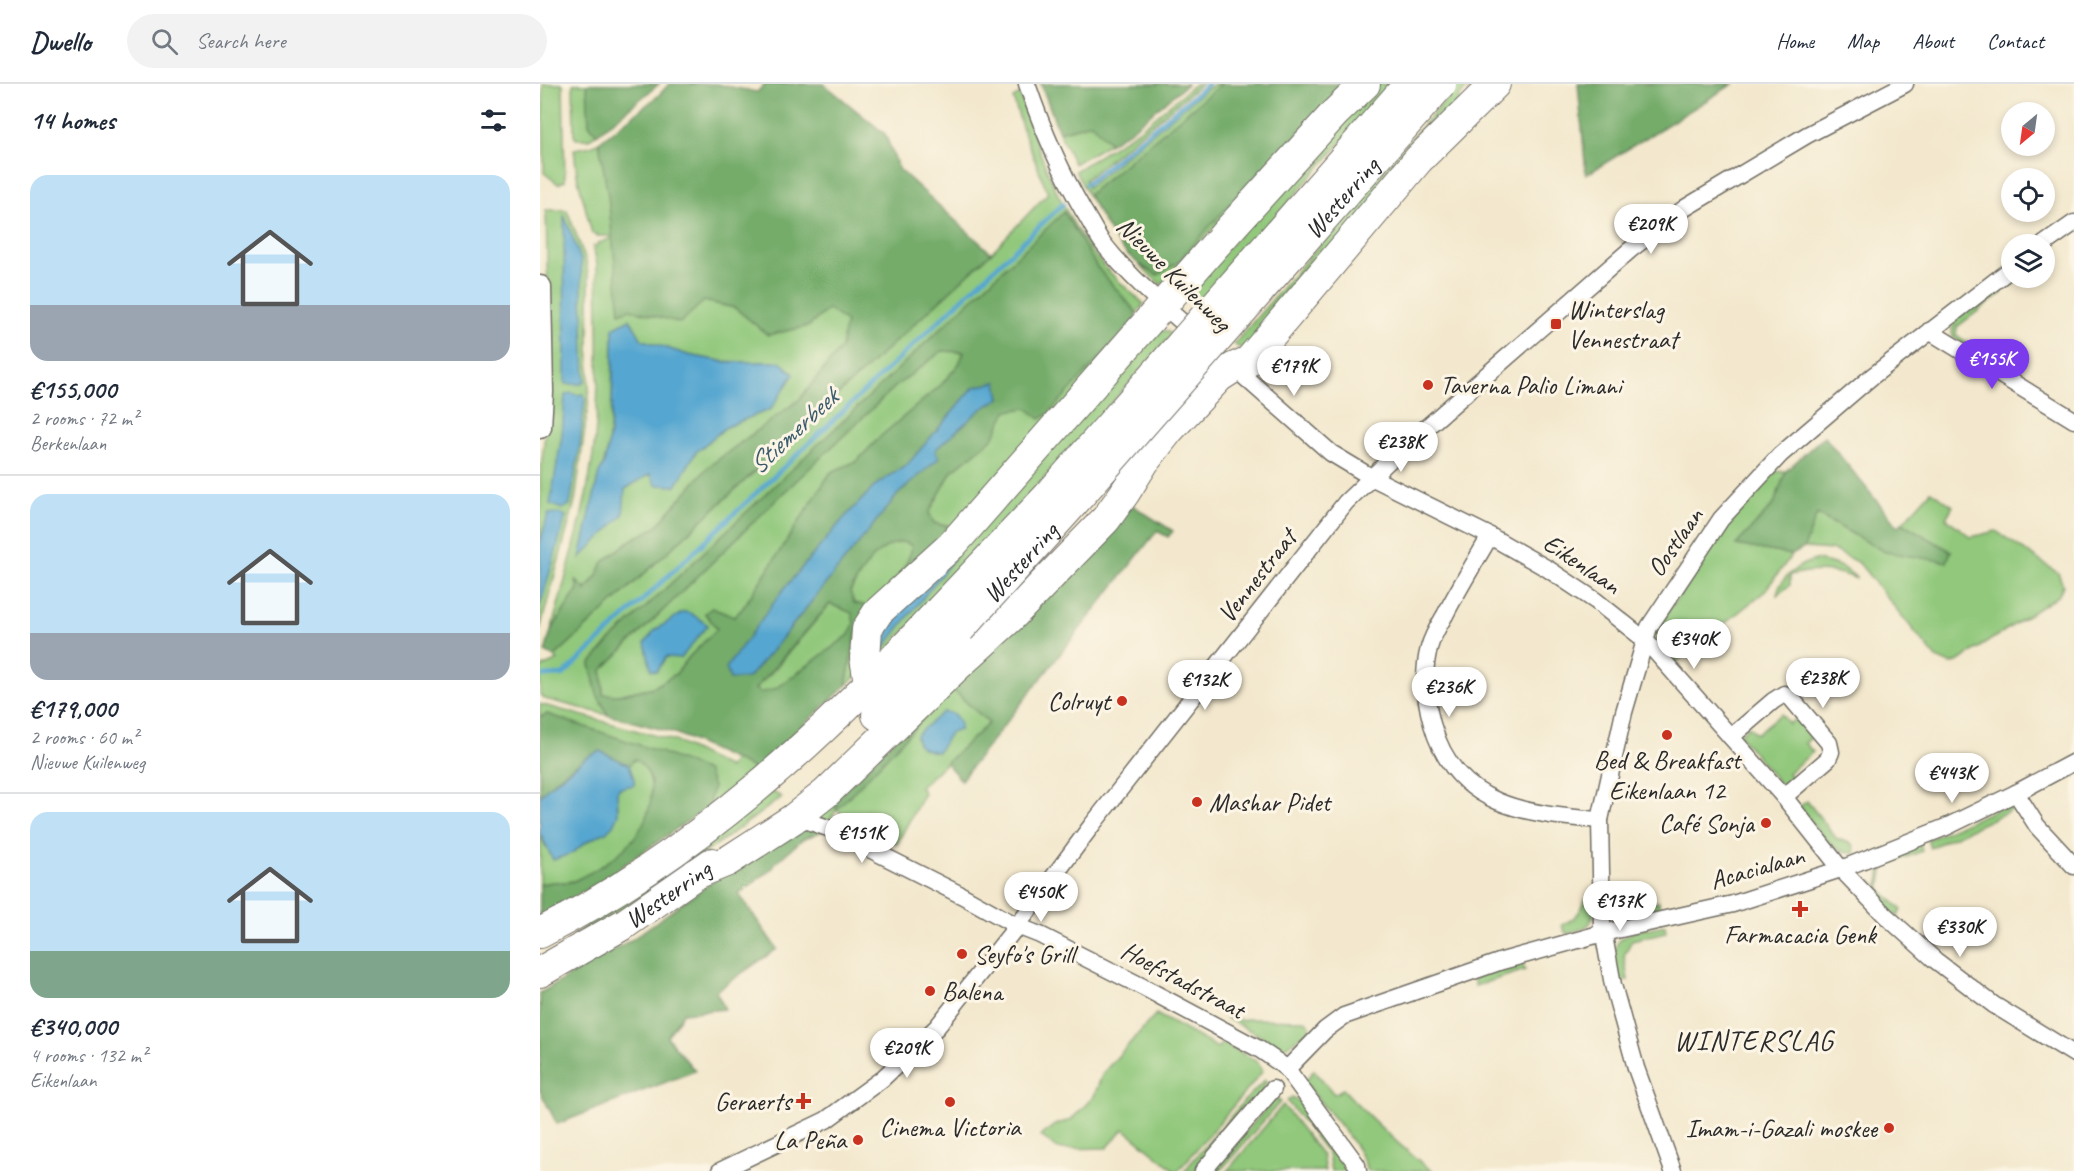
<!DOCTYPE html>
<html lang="en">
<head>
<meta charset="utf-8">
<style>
  body { margin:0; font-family:Caveat,sans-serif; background:#f2f2f3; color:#1f2937; height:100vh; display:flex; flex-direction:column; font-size:22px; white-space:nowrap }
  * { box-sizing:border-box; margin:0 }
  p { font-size:20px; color:#747a83 }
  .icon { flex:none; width:33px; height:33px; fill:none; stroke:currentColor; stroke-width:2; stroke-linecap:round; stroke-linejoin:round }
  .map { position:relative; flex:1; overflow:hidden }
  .sheet { display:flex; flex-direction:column; background:#fff; width:540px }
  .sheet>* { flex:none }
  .needle { width:39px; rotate:209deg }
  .fabs { position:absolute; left:1461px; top:18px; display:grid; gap:12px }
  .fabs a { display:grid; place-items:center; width:54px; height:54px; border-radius:50%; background:#fff; box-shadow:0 3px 9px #0003; font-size:30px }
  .price { position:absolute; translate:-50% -51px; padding:0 14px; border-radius:21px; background:#fff; color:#222; font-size:20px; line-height:39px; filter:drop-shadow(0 2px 3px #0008) }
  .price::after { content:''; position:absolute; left:50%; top:36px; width:18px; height:14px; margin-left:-9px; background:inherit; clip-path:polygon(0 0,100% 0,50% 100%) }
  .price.on { background:#7c3aed; color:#fff }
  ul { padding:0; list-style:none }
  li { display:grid; align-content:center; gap:12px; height:318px; padding:0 30px }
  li+li { border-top:2px solid #e0e1e3 }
  li span { display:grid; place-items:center; height:186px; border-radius:18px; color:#555 }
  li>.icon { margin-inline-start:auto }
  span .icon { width:108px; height:108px; fill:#fffc; stroke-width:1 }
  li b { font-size:26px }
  h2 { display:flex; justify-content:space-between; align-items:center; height:72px; padding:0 30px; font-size:26px }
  header { display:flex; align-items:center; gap:36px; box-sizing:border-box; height:84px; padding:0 30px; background:#fff; border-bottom:2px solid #e0e1e3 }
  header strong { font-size:28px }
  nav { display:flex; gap:33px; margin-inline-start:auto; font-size:21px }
  .search { width:420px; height:54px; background:#f2f2f3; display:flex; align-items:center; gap:15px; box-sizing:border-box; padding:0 21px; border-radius:33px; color:#747a83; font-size:22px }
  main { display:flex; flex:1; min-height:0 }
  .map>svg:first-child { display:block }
  .green { fill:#91c87b; stroke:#5e7a53; stroke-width:1.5; fill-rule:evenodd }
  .forest { fill:#74ac6b; stroke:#506c4b; stroke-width:1.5; fill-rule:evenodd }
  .water { fill:#55a6d0; stroke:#40687e; stroke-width:1.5 }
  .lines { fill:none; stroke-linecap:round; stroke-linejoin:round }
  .stream { stroke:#55a6d0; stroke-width:4.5 }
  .street-casing { stroke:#716d64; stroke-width:19 }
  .secondary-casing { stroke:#716d64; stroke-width:25 }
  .highway-casing { stroke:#716d64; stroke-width:32 }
  .street { stroke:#fff; stroke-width:16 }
  .secondary { stroke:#fff; stroke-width:22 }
  .highway { stroke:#fff; stroke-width:30 }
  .highway-bridge-casing { stroke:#716d64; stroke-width:32; stroke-linecap:butt }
  .highway-bridge { stroke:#fff; stroke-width:30 }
  .poi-dot { fill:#c8321e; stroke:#fcf5e5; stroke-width:2 }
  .labels { text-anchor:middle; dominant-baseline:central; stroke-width:6; stroke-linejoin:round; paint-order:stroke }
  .street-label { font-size:26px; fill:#2b2b2b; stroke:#fcf5e5 }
  .poi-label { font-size:26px; fill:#2b2b2b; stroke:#fcf5e5; text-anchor:start }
  .water-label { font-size:27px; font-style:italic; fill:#3c5c6d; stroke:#fcf5e5 }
  .quarter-label { font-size:28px; letter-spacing:1.5px; fill:#2b2b2b; stroke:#fcf5e5 }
</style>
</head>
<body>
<header>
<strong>Dwello</strong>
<div class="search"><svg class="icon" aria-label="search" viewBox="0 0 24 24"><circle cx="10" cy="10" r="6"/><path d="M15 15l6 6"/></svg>Search here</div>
<nav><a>Home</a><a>Map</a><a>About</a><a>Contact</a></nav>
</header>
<main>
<section class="sheet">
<h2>14 homes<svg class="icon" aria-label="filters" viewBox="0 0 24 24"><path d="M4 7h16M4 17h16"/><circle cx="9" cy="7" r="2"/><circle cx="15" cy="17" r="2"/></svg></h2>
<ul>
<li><span style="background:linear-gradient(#bfe0f5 70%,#9aa5b1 0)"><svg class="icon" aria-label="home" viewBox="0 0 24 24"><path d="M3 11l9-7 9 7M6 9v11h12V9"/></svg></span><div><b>€155,000</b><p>2 rooms · 72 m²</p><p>Berkenlaan</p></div></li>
<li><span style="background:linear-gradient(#bfe0f5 75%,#9aa5b1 0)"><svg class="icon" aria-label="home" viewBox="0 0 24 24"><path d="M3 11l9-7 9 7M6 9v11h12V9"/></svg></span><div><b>€179,000</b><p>2 rooms · 60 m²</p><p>Nieuwe Kuilenweg</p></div></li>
<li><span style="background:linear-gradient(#bfe0f5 75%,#7fa58c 0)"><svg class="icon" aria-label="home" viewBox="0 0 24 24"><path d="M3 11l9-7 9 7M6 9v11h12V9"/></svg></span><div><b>€340,000</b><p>4 rooms · 132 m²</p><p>Eikenlaan</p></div></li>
</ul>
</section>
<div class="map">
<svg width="1534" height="1087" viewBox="0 0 1534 1087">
  <rect width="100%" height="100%" fill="#fcf5e5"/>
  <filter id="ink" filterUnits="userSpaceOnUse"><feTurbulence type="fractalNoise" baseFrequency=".0167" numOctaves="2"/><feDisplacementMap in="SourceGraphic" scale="12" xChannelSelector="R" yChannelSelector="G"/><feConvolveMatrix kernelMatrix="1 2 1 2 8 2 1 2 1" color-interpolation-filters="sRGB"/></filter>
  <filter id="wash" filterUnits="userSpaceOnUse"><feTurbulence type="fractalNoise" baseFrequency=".008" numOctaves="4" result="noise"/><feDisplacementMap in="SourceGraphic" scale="24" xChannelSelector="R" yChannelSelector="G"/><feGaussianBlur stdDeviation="1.35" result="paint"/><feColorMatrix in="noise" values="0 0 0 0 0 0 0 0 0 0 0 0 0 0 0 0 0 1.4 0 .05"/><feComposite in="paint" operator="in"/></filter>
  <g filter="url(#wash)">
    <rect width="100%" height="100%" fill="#f3e8cd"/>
    <g class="green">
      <path d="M3 0H23L25 97 18 100 4 89Z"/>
      <path d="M33 0H47L49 40 57 50 49 55H36L34 51Z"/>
      <path d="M655 0H661L545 96 548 103 665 6 675 0H681L548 111 535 87 599 46Z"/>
      <path d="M807 0 621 201 600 182 618 191Z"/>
      <path d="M833 0H853L655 224 646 210Z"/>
      <path d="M919 0H930L919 13V19L711 262 699 264 694 260Z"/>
      <path d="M480 10C498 67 520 128 558 175 571 192 589 206 604 220L320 588 306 602 316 548 407 441H401L394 439 389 429 412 387 453 354 466 327 487 324 596 228 557 183 524 129 69 558 50 581 57 610 68 631 5 615 0 611V584L18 576 14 573 451 169 508 109 484 49 473 14Z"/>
      <path d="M551 39 570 59 534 80 519 48Z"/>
      <path d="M59 58 90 225 140 238 164 217 195 224 228 251 269 242 288 225 306 237 301 264 260 315 168 383 115 444 91 456 63 478 58 490 45 506 36 498 38 505 11 547C28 483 48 420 55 354 60 296 58 238 57 180L53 162H57L58 159 70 155 69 152H57V150H52L37 91 34 65 51 62ZM90 235 102 256 148 271 186 278H240L231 325 186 343 156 368 136 402 110 390 85 405 41 473 59 389C75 369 72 273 73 244Z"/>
      <path d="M6 126H27L46 177 49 199V315L35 417 0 545V392L10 309Z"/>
      <path d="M1456 203 1462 209 1417 243 1416 251 1435 263 1433 267 1413 253C1406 232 1441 215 1456 203Z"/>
      <path d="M620 246 627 247 632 251 462 442 333 581 335 547Z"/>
      <path d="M402 267 424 268 419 280 402 300 340 353 317 377 291 388 203 524 194 533 172 524 165 530 178 544 150 572 136 590 114 603 78 611H63L62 586 239 413 356 302Z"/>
      <path d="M1246 387 1234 420 1196 461 1252 471 1224 508 1135 579 1115 557 1116 546 1188 437 1230 388Z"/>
      <path d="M1391 407 1413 422 1406 434 1431 453 1456 447 1518 489 1523 501 1519 511 1417 578 1410 580 1396 574 1319 479 1293 466 1264 464 1276 430 1345 468 1410 467 1362 439Z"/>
      <path d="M361 458 367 459 372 462C368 487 347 505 331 523L313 519 310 508C323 486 333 463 361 458Z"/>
      <path d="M1276 476C1292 478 1306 483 1317 495 1295 485 1274 485 1250 491V501L1237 511C1239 494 1260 479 1276 476Z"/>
      <path d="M290 520 313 529 314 540 309 551 237 604 220 609 215 605 232 588Z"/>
      <path d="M412 605 449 639 380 703 384 709 357 760 346 755 345 752 296 726 289 739 277 733Z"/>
      <path d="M0 620 135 657 189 684 194 675 215 685 168 723 173 703 7 630 0 633Z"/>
      <path d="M1241 630 1249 640 1259 632 1275 650 1265 659 1273 668 1248 689 1255 698 1245 706 1199 651 1209 642 1216 650Z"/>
      <path d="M95 675C111 686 113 696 111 715 105 756 72 779 36 796 26 801 13 795 0 801V749L5 763 32 769 48 757 66 748 78 722 77 709 79 704 94 700 89 681Z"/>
      <path d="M231 707 242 713 115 805 33 853 58 830Z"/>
      <path d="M1267 717 1297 755 1313 760 1315 769C1293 772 1272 739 1259 723Z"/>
      <path d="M1473 718 1480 722 1390 764 1387 756Z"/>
      <path d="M1380 759 1382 767 1344 782 1340 805 1362 826 1357 833 1334 811 1338 807 1342 774Z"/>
      <path d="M1068 808H1076V815L1086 825 1119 818 1120 826 1083 835C1071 828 1069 821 1068 808Z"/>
      <path d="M1046 815 1055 819C1053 844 1048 843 1026 850L1022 841C1035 835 1041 828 1046 815Z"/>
      <path d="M1125 841 1126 848 1092 856 1084 872 1088 896 1079 898C1078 888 1073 874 1075 865 1079 846 1110 845 1125 841Z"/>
      <path d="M982 878 985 886 935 902 933 894Z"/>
      <path d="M616 930 678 964 682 958 716 977 723 987 638 1087H631L633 1085 584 1045 567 1064 518 1065 501 1052 517 1040 531 1036 554 1012 563 989Z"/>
      <path d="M688 930 702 937 707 935 764 936 770 941V945L748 962 743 964 686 934Z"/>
      <path d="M774 986 794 1010 803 1005C831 1035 859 1062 892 1087H827C820 1057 782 1025 765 998Z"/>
      <path d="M725 996 727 999 721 1008 654 1087H644L704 1017Z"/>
      <path d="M752 1013 764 1020 813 1087H791L788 1070 747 1017Z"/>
      <path d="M738 1015 740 1018 680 1087H671L734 1016Z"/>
      <path d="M743 1021 782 1071 785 1087H687Z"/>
    </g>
    <g class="forest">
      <path d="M47 0H119L57 50 49 40Z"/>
      <path d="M129 0H176L217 8 225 0H284L345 50 359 85 451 169 14 573 5 568 11 547 38 505 36 496 46 506 58 490 63 478 91 456 115 444 168 383 260 315 301 264 306 238 288 225 269 242 228 251 195 224 164 217 140 239 90 225 80 229 68 112 59 58 118 12Z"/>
      <path d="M501 0H647L590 47 570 59 551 39 519 48Z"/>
      <path d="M681 0H807L708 100 637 179 618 191C579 173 569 146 548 111Z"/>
      <path d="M1038 0H1193L1046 91Z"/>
      <path d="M524 128 557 183 596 228V235L508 330 500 335 487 324 467 327 453 354 412 387 389 429 394 439 401 441H408L401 454 316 548 306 602 215 685 135 649 68 631 57 610 50 580 69 558ZM402 267 424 268 419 280 402 300 340 353 317 377 291 388 203 524 194 533 172 524 165 529 177 545 150 572 136 590 114 603 78 611 63 610 62 586 239 413 356 302ZM434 303 460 314 440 326 395 366 398 374 358 410 230 569 243 506 304 434 337 400 367 381ZM361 458 367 459 372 462C368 487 347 505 331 523L314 519 310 507C323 486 334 463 361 458ZM290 520 312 529 314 540 309 551 237 604 220 609 215 605Z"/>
      <path d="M1284 352 1358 443 1362 439 1411 467 1407 478 1345 468 1277 430 1264 464 1252 471 1196 461 1234 420 1246 387Z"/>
      <path d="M587 418 633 447 628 453 617 447 421 696 406 679 449 639 412 605 296 726 295 716Z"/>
      <path d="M7 630 120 668 167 687 173 703 168 723 55 801 0 833V801C13 795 26 801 36 796 71 779 105 756 111 715 113 697 110 686 95 675L89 681 60 667C39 678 14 694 0 713V633Z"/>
      <path d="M261 743 283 747 263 755 234 780V783L199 810 237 865 176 907 185 925 143 929 127 953 155 987 17 1040 0 1007V909L91 856 194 782Z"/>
    </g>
    <g class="water">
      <path d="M24 131 41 176 45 297 41 300H25Z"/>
      <path d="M90 235 102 256 148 271 186 278H240L254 290 231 325 186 343 156 368 136 402 116 401 110 390 85 405 83 431 40 474 59 389C75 370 73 273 73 244Z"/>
      <path d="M457 298 460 314 440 326 395 366 399 374 358 410 230 569 208 594 190 595 186 584 243 506 304 434 337 400 367 381 434 303Z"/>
      <path d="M31 309 37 311 43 310 45 314 40 360 30 421 22 425 10 420 22 351 25 311Z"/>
      <path d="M18 429 26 432 0 523V459L8 430Z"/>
      <path d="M416 472 346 561 341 566 336 565 340 539Z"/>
      <path d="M143 528 150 529 168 541 141 574 126 573 117 587 111 586 105 559 115 546Z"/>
      <path d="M403 628C414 628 421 635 420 646L410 649 398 668C387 667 376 664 376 651Z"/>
      <path d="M60 667 89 681 94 695V701L79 704 77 709 78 730 73 741 66 748 48 757 32 769 13 776 0 749V713L7 704 47 673Z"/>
    </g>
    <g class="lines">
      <g class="stream">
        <path d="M546 100 668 0"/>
        <path d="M4 592 23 591 523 120"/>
      </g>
    </g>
  </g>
  <g filter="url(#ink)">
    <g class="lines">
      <g class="street-casing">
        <g id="street">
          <path d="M487 0C502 44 520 86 543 126 550 137 555 148 562 158 589 193 625 223 658 252"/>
          <path d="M1504 160 1534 139"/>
          <path d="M1389 247 1534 336"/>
          <path d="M691 281 791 369 831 393 950 452 1008 485 1056 517 1105 556 1244 713 1301 785 1345 831 1395 876 1454 921 1534 970"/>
          <path d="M950 452C935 478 919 504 905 531 899 541 892 552 889 564 882 590 885 615 892 640 916 724 987 730 1060 736"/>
          <path d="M1191 653 1233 617 1244 610 1251 614 1289 659 1291 668 1288 675 1244 713"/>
          <path d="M1476 709 1497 742 1534 782"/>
          <path d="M253 735 265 736 288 744 423 812 477 842 500 851 603 903 719 965 738 978 747 985 817 1081 818 1087"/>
          <path d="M747 985 785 946 804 932 962 877 1063 849 1193 820 1301 785 1406 743 1476 709 1534 678"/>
          <path d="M180 1087 286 1036 342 995 397 943 477 842 552 741 806 418 856 370 1090 166 1145 124 1267 51 1365 0"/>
          <path d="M663 1087 733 1005"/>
          <path d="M1133 1087 1096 984 1073 901 1062 841 1060 736 1084 628 1109 543 1181 435 1240 371 1330 294 1472 184"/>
        </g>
      </g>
      <g class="secondary-casing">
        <path id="secondary" d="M0 203 2 308 0 343"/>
      </g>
      <g class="highway-casing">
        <g id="highway">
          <path d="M329 599 325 574 327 545 338 528 412 461 685 150 795 29 825 0"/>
          <path d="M337 631 420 545"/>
          <path d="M156 790 188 777 253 735 286 709 414 585 469 535 566 435 584 410 604 378 629 346 679 293 693 284 709 277 879 75 955 0"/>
          <path d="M0 849C154 771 282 653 399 527"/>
          <path id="s1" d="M0 888 86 839 172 779"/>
        </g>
      </g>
      <use href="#street" class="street"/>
      <use href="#secondary" class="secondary"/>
      <use href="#highway" class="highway"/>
      <g class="highway-bridge-casing">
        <g id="highway-bridge">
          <path d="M399 527 509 411 869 0"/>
          <path id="s2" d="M420 545 529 424 901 0"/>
        </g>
      </g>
      <use href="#highway-bridge" class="highway-bridge"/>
    </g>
  </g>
  <g class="poi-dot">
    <rect x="1010" y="234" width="12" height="12" rx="3"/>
    <circle cx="888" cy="301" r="6"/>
    <circle cx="582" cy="617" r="6"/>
    <circle cx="1127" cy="651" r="6"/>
    <circle cx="657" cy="718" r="6"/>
    <circle cx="1226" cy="739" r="6"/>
    <path d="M1257 816h6v6h6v6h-6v6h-6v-6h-6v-6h6z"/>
    <circle cx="422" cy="870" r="6"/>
    <circle cx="390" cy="907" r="6"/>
    <path d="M260 1008h6v6h6v6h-6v6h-6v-6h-6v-6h6z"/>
    <circle cx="410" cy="1018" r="6"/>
    <circle cx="1349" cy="1044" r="6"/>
    <circle cx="318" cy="1056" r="6"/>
  </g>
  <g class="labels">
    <g class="street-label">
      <text stroke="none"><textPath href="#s2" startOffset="576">Westerring</textPath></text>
      <text transform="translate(634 190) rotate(45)">Nieuwe Kuilenweg</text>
      <text transform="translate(1135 458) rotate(-55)">Oostlaan</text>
      <text stroke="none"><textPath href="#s2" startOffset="90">Westerring</textPath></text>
      <text transform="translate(1042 480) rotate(34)">Eikenlaan</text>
      <text transform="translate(717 492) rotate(-52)">Vennestraat</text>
      <text transform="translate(1217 784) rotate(-16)">Acacialaan</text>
      <text stroke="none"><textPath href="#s1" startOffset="150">Westerring</textPath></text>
      <text transform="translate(643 896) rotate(28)">Hoefstadstraat</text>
    </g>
    <g class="poi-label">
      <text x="1028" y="225">Winterslag<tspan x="1028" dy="30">Vennestraat</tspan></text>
      <text x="900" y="301">Taverna Palio Limani</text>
      <text x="570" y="617" text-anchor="end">Colruyt</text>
      <text x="1127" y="676" text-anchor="middle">Bed &amp; Breakfast<tspan x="1127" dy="30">Eikenlaan 12</tspan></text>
      <text x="669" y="718">Mashar Pidet</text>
      <text x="1214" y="739" text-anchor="end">Café Sonja</text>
      <text x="1260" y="850" text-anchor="middle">Farmacacia Genk</text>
      <text x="434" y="870">Seyfo's Grill</text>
      <text x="402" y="907">Balena</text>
      <text x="251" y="1017" text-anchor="end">Geraerts</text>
      <text x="410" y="1043" text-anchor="middle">Cinema Victoria</text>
      <text x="1337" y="1044" text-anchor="end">Imam-i-Gazali moskee</text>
      <text x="306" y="1056" text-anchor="end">La Peña</text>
    </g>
    <g class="water-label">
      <text transform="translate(253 347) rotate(-43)">Stiemerbeek</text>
    </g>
    <g class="quarter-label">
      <text x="1214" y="956">WINTERSLAG</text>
    </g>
  </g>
</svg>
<div class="fabs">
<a><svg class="needle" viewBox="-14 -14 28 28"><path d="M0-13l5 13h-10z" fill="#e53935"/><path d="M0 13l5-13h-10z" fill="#747a83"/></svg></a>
<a><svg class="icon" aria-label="locate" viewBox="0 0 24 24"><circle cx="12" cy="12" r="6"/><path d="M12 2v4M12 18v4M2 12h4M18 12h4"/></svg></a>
<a><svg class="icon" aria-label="layers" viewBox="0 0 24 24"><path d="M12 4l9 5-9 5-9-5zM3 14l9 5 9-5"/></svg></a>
</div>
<b class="price" style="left:1111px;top:171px">€209K</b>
<b class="price on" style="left:1452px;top:306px">€155K</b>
<b class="price" style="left:754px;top:313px">€179K</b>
<b class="price" style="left:861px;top:389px">€238K</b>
<b class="price" style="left:1154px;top:586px">€340K</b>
<b class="price" style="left:1283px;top:625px">€238K</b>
<b class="price" style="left:665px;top:627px">€132K</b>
<b class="price" style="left:909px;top:634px">€236K</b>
<b class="price" style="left:1412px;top:720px">€443K</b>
<b class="price" style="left:322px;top:780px">€151K</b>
<b class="price" style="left:501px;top:839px">€450K</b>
<b class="price" style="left:1080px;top:848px">€137K</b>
<b class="price" style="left:1420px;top:874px">€330K</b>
<b class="price" style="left:367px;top:995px">€209K</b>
</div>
</main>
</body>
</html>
